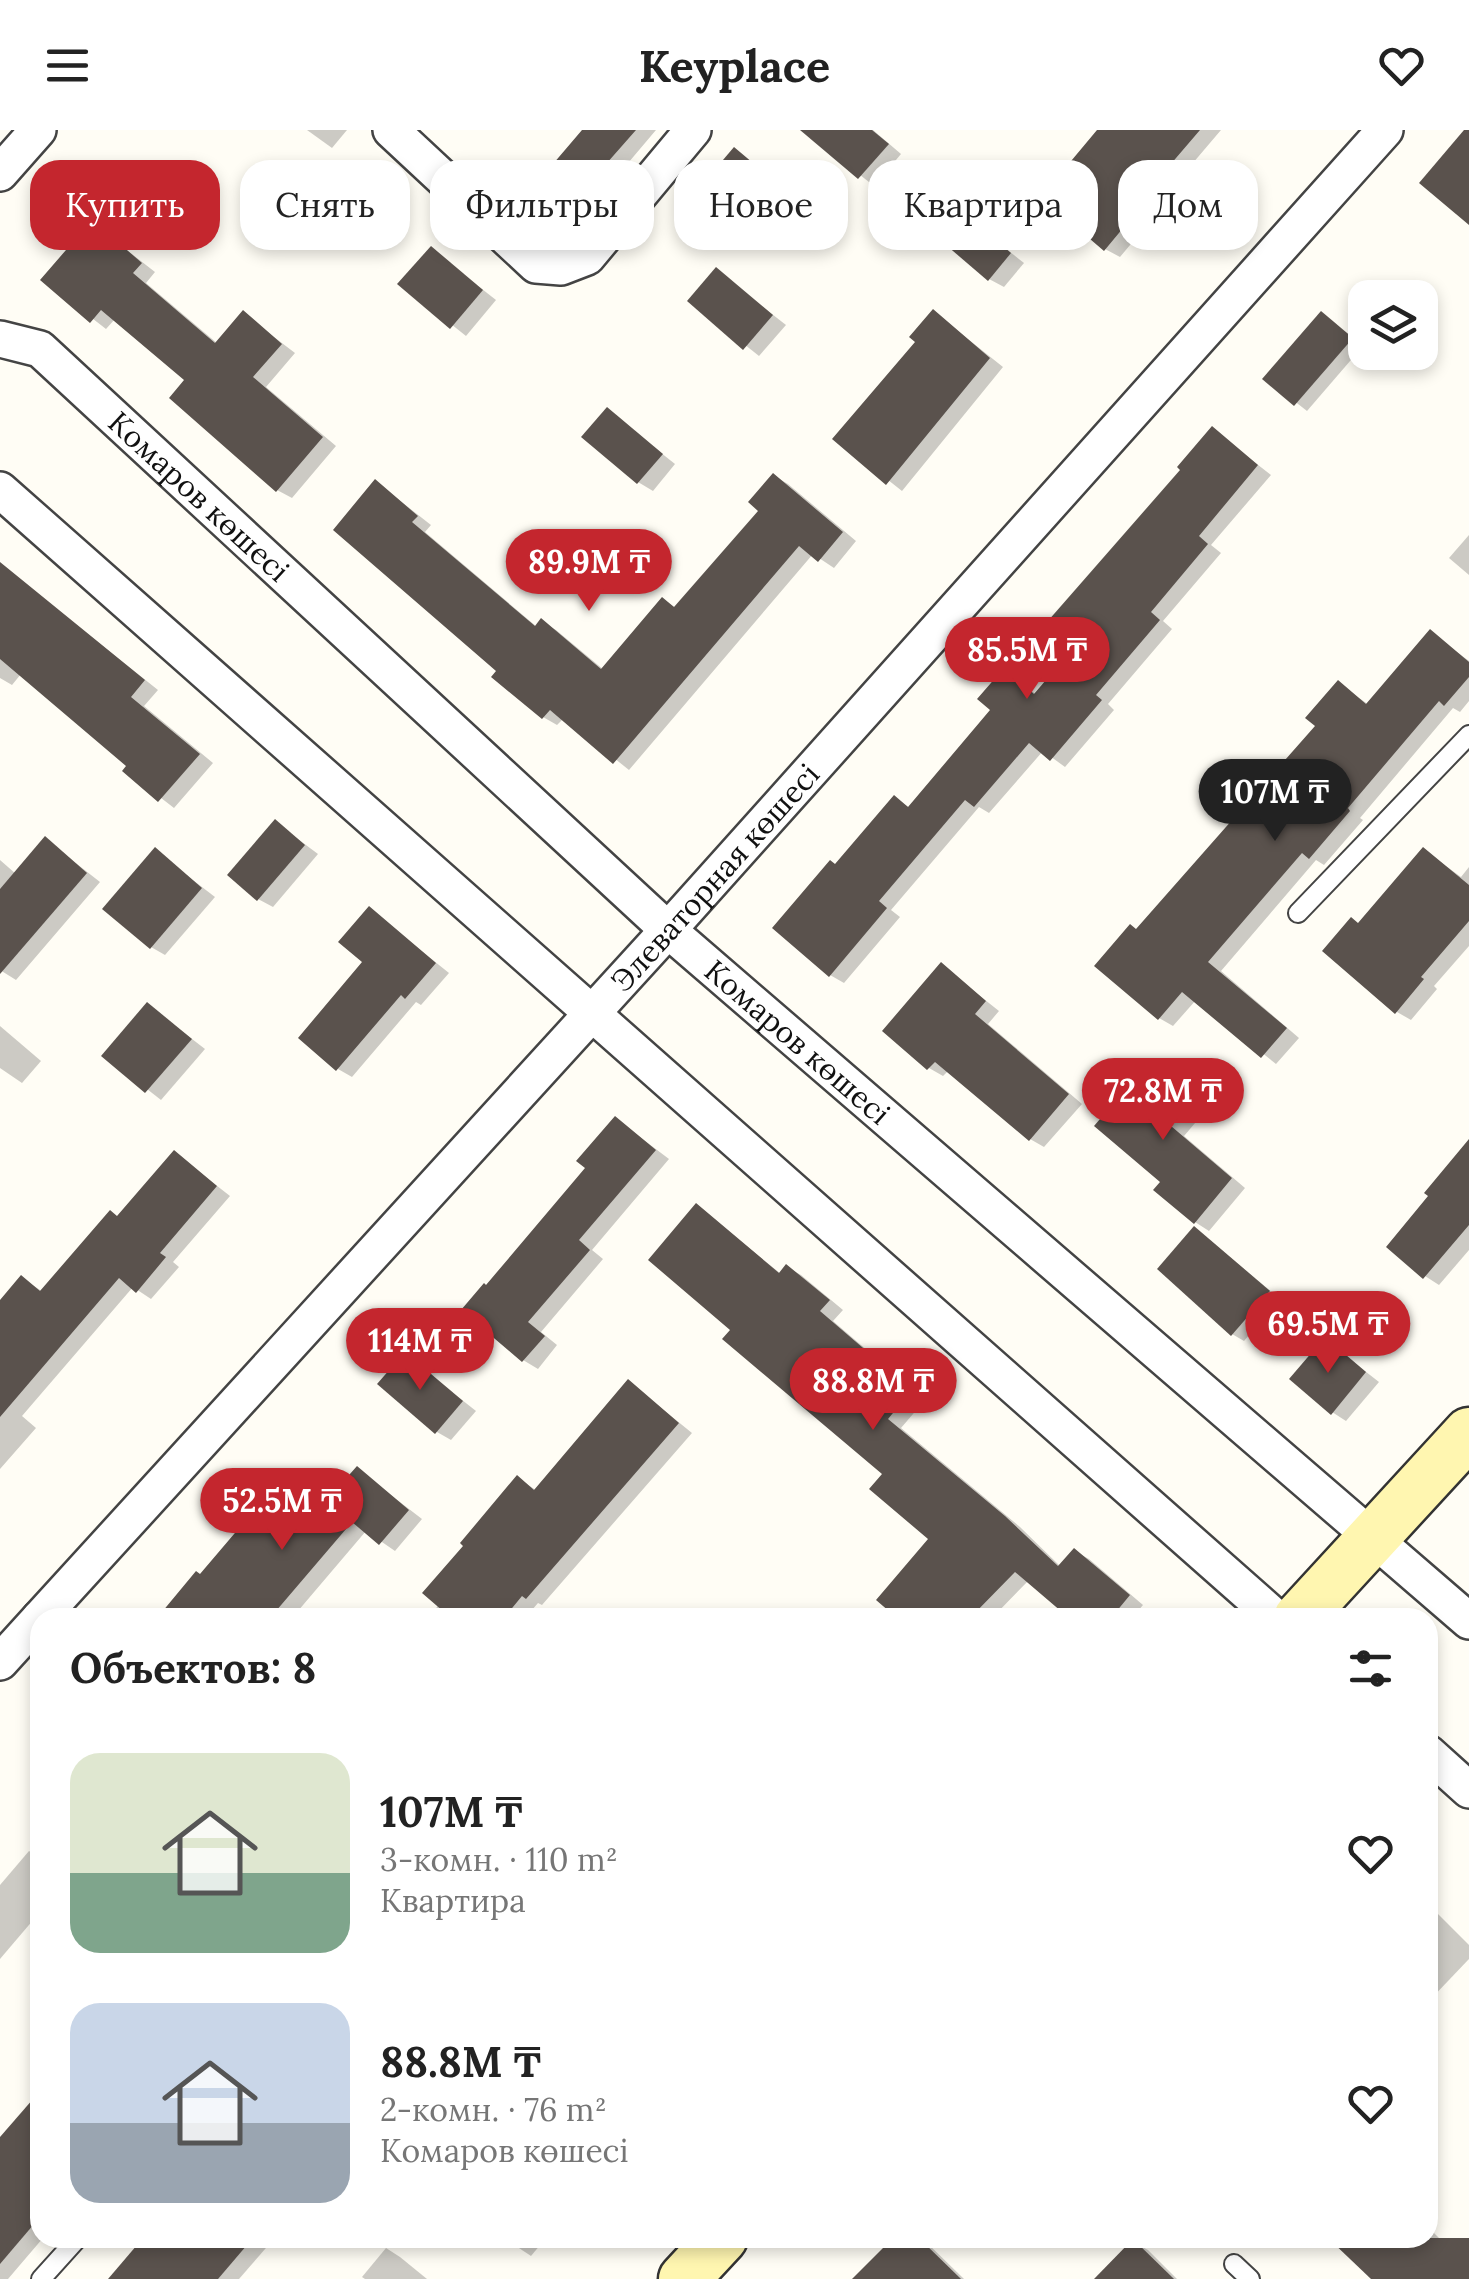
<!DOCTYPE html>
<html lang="ru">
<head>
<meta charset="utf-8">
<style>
  body { margin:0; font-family:Lora,serif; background:#f2f2f2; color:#222; height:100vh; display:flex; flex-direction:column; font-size:38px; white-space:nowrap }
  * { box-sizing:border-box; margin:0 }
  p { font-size:32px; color:#767676 }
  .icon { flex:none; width:55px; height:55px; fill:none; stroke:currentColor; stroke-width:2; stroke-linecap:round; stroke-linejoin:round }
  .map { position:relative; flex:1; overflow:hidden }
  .drawer { position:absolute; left:30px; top:1478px; width:1408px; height:640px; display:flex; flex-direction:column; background:#fff; border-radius:30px; box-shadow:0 5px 15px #0003 }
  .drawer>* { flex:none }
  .banner { position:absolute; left:30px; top:30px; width:1410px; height:90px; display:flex; gap:20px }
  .controls { position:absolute; left:1348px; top:150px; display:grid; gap:20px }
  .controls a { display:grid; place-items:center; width:90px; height:90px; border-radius:20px; background:#fff; box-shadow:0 5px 15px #0003; font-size:50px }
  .price { position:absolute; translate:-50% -85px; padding:0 22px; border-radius:35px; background:#c4262e; color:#fff; font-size:32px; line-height:65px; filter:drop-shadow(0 2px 5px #0008) }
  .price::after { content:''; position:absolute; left:50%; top:60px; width:30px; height:22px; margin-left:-15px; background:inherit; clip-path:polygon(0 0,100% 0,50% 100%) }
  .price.selected { background:#222; color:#fff }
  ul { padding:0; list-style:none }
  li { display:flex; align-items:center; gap:30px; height:250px; padding:0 40px }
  li span { display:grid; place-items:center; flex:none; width:280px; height:200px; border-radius:30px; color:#555 }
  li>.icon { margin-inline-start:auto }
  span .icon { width:120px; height:120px; fill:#fffc; stroke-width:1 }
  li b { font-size:42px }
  h2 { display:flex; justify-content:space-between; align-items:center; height:120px; padding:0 40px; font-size:42px }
  .tag { padding:0 35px; border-radius:30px; background:#fff; box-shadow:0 5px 15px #0003; font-size:35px; line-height:90px }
  .tag.selected { background:#c4262e; color:#fff }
  header { display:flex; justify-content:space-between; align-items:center; height:130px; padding:0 40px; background:#fff; font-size:45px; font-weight:700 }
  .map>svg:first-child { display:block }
  .shadow { fill:#0003 }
  .building { fill:#5a524d }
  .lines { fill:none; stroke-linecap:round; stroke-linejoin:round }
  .service-casing { stroke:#444; stroke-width:22 }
  .minor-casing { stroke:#444; stroke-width:40 }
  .secondary-casing { stroke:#333; stroke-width:55 }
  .service { stroke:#fff; stroke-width:18 }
  .minor { stroke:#fff; stroke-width:35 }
  .secondary { stroke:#fff6b0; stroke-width:50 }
  .labels { text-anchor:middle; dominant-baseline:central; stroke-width:10; stroke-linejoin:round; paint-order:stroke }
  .street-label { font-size:30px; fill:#111; stroke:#fff }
</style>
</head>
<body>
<header><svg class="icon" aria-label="menu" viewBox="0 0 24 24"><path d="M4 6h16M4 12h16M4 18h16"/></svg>Keyplace<svg class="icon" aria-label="heart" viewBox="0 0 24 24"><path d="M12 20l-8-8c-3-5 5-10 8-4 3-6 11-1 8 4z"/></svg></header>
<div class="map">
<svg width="1469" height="2149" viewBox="0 0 1469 2149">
  <rect width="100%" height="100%" fill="#fffdf5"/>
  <g class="shadow">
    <path d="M307 0H347L332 18Z"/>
    <path d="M585 0H656L612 52 617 56 569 111 554 103Z"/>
    <path d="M809 0H873L901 24 874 56 807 3Z"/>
    <path d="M1116 0H1221L1147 87 1151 90 1120 127 1105 119Z"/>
    <path d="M735 20 791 65 766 94 709 50Z"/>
    <path d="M956 79 1024 133 1004 157 989 149Z"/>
    <path d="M92 93 155 142 146 153 218 214 244 184 295 223 266 257 336 316 292 368 277 360 187 250 115 189 106 199 43 150Z"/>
    <path d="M431 119 496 170 466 206 401 154Z"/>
    <path d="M716 140 786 195 759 226 690 171Z"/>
    <path d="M934 182 1003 237 902 361 835 308 918 212Z"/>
    <path d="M1321 184 1363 216 1307 281 1266 249Z"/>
    <path d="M607 280 675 334 653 361 638 352Z"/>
    <path d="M1212 299 1271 345 1211 415 1221 423 1163 491 1172 499 1108 574 1114 580 1065 637 1043 621 989 683 979 677 891 780 900 787 844 853 830 845 836 736 895 668 910 678 993 579 1004 541 1037 565 1078 516 1184 340Z"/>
    <path d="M774 346 788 354 856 411 834 438 813 424 629 640 564 588 557 595 543 587 500 541 376 352 431 395 425 402 537 497 542 492 556 500 604 540 663 470 676 478 761 380Z"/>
    <path d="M1469 405V445L1449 428Z"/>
    <path d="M6 439 158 560 144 576 213 633 174 678 125 640 129 636 21 544 12 555 0 548V446Z"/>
    <path d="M1430 502 1469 531V571L1460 582 1453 578 1360 688 1363 690 1324 735 1316 730 1221 841 1299 908 1276 934 1196 870 1173 896 1159 888 1137 801 1318 596 1338 553 1369 575Z"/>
    <path d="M275 692 318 724 273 777 258 769Z"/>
    <path d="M45 709 100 752 16 850 0 840V730L16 744Z"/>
    <path d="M1424 720 1461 747 1469 737V816L1434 856 1437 859 1411 890 1397 882 1360 795Z"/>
    <path d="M155 721 215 767 165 825 151 817Z"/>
    <path d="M369 779 449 843 421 875 416 872 352 947 338 939 365 832Z"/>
    <path d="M941 835 999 881 988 894 1082 974 1044 1017 1030 1009 949 940 943 946 929 938Z"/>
    <path d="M148 875 205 919 161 970 105 926Z"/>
    <path d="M0 896 41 931 22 953 0 938Z"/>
    <path d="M1149 935 1207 979 1184 1006 1245 1058 1209 1101 1195 1092 1163 1051Z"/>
    <path d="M616 989 669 1029 592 1120 603 1129 541 1202 557 1215 538 1239 523 1230 487 1158 588 1038Z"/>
    <path d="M1469 1013V1120L1439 1155 1425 1146Z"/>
    <path d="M175 1023 230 1066 173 1132 179 1137 151 1169 133 1157 22 1286 36 1298 0 1339V1174L22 1148 43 1162 119 1088Z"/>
    <path d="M697 1076 781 1144 787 1137 801 1145 843 1180 833 1191 925 1270 901 1298 1020 1397 1061 1437 1074 1421 1089 1429 1143 1475 1132 1488H1072L1029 1450 992 1488H901L931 1409 885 1344 733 1200Z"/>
    <path d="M1206 1107 1280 1169 1244 1211 1232 1204Z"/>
    <path d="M1325 1210 1379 1252 1346 1291 1332 1282Z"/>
    <path d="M405 1225 476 1281 451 1310 437 1302Z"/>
    <path d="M629 1252 692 1303 542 1475 538 1473 525 1488H430L518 1348 537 1361Z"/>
    <path d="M357 1339 422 1389 395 1421 366 1401 292 1488 160 1487 201 1447 263 1373 303 1402Z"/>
    <path d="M29 1721 40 1728V1782L0 1829V1755Z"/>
    <path d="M1428 1774 1469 1815V1829L1428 1872Z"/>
    <path d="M40 1964V2108H43L8 2149H0V2008Z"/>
    <path d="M1428 2097 1462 2131 1469 2124V2149H1401L1365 2140 1332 2108H1428Z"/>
    <path d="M150 2108H268L272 2111 239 2149H112Z"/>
    <path d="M504 2108H546L531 2126Z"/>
    <path d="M896 2108H922L964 2149H863L868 2136Z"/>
    <path d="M1133 2112 1148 2120 1177 2149H1098Z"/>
    <path d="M386 2118 400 2127 427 2149H365L362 2147Z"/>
  </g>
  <g class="building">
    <path d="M582 0H636L599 42 604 46 553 105 518 75Z"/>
    <path d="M800 0H872L889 14 858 49Z"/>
    <path d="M1097 0H1200L1134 77 1138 80 1104 121 1041 67Z"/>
    <path d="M1464 0H1469V95L1419 53Z"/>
    <path d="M734 17 779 55 750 88 706 50Z"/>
    <path d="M955 75 1011 123 988 151 932 103Z"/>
    <path d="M92 90 142 133 133 143 215 213 243 180 282 214 253 247 323 307 276 362 169 268 184 250 101 180 90 193 40 150Z"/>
    <path d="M431 116 483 160 450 199 397 154Z"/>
    <path d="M716 137 773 185 743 220 687 171Z"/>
    <path d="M933 179 990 228 886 355 832 309 915 212 909 207Z"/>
    <path d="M1321 181 1353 208 1294 276 1262 249Z"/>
    <path d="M607 277 663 324 637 354 581 307Z"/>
    <path d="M1212 296 1258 335 1199 406 1208 414 1151 482 1160 490 1096 565 1102 570 1050 631 1029 613 974 677 965 670 879 771 887 778 829 847 772 798 830 730 835 734 894 665 908 677 990 580 977 569 1004 538 1034 564 1075 516 1047 492 1180 340 1177 337Z"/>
    <path d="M773 343 843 402 818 432 799 416 613 634 550 580 542 589 491 547 496 541 333 400 375 349 418 386 412 392 535 496 541 488 601 539 662 467 674 477 758 381 748 372Z"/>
    <path d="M0 432 145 550 131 567 200 624 158 672 122 641 126 636 0 529Z"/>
    <path d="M1430 499 1469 532V547L1444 576 1439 571 1348 678 1350 681 1309 729 1302 723 1208 832 1287 898 1261 928 1182 862 1158 890 1094 836 1130 794 1136 799 1315 596 1305 588 1338 550 1366 574Z"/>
    <path d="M275 689 305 715 257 771 227 745Z"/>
    <path d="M45 706 87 743 0 844V759Z"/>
    <path d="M155 717 202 758 150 819 102 779Z"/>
    <path d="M1423 717 1469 755V791L1421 847 1424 849 1395 884 1322 821 1351 787 1358 793Z"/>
    <path d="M369 776 436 833 405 869 401 865 336 941 298 908 362 832 338 812Z"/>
    <path d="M941 832 986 871 975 884 1069 964 1029 1011 935 932 927 940 882 901Z"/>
    <path d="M147 872 192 909 145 963 101 926Z"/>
    <path d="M1149 932 1194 970 1171 996 1232 1048 1194 1094 1153 1060 1160 1052 1094 996Z"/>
    <path d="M615 986 656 1020 579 1110 590 1120 528 1192 545 1206 522 1232 461 1180 484 1153 486 1155 585 1038 576 1031Z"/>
    <path d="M1469 1009V1095L1423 1149 1386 1117 1428 1066 1424 1063Z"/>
    <path d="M174 1020 217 1056 160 1123 166 1127 136 1163 119 1148 0 1287V1170L21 1145 40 1161 110 1080 117 1086Z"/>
    <path d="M696 1073 779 1143 786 1134 830 1170 820 1181 912 1260 888 1289 1005 1386 1058 1436 1074 1418 1130 1465 1111 1488H1069L1015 1442 970 1488H897L876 1470 928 1409 869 1359 882 1344 722 1209 730 1200 648 1130Z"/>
    <path d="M1194 1096 1270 1161 1231 1206 1157 1139Z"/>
    <path d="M1325 1207 1366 1242 1331 1285 1289 1249Z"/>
    <path d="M405 1222 463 1271 435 1304 377 1254Z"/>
    <path d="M628 1249 679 1293 526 1469 522 1466 504 1488H451L422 1463 463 1416 460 1413 517 1345 534 1360Z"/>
    <path d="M357 1336 409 1380 379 1415 352 1392 270 1488H157L196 1441 200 1444 263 1370 300 1401Z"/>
    <path d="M40 1961V2087L0 2134V2007Z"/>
    <path d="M143 2108H253L218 2149H108Z"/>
    <path d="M893 2108H919L961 2149H852Z"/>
    <path d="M1328 2108H1469V2149H1371Z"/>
    <path d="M1133 2109 1174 2149H1094Z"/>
  </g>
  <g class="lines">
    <g class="service-casing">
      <g id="service">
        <path d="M1298 783 1469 605"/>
        <path d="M1234 2134 1250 2149"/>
        <path d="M41 2149 78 2108"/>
      </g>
    </g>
    <g class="minor-casing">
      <g id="minor">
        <path d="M391 0 536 135 561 137 587 127 693 0"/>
        <path d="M0 43 38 0"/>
        <path id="s1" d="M0 209 40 219 668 800 1469 1491"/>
        <path d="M0 360 1276 1488"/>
        <path id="s2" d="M40 1488 668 800 1385 0"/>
        <path d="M0 1532 40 1488"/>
        <path d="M1428 1623 1469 1660"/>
      </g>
    </g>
    <g class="secondary-casing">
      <g id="secondary">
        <path d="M1299 1488 1469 1303"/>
        <path d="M684 2149 722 2108"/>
      </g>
    </g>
    <use href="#service" class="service"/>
    <use href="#minor" class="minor"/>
    <use href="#secondary" class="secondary"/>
  </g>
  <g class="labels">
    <g class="street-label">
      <text stroke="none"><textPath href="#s1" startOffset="258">Комаров көшесі</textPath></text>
      <text stroke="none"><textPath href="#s2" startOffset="1002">Элеваторная көшесі</textPath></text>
      <text stroke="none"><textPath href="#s1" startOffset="1068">Комаров көшесі</textPath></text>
    </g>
  </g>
</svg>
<div class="controls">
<a><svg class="icon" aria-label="layers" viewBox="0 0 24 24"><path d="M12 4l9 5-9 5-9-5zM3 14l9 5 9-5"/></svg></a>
</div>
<b class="price" style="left:589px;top:484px">89.9M ₸</b>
<b class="price" style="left:1027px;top:572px">85.5M ₸</b>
<b class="price selected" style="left:1275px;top:714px">107M ₸</b>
<b class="price" style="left:1163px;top:1013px">72.8M ₸</b>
<b class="price" style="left:1328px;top:1246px">69.5M ₸</b>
<b class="price" style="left:420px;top:1263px">114M ₸</b>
<b class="price" style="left:873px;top:1303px">88.8M ₸</b>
<b class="price" style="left:282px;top:1423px">52.5M ₸</b>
<div class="banner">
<a class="tag selected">Купить</a>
<a class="tag">Снять</a>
<a class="tag">Фильтры</a>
<a class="tag">Новое</a>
<a class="tag">Квартира</a>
<a class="tag">Дом</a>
</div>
<section class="drawer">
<h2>Объектов: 8<svg class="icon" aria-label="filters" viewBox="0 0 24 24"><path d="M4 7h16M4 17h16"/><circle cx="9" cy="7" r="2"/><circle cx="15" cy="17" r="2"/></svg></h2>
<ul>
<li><span style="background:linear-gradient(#dfe7d0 60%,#7fa58c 0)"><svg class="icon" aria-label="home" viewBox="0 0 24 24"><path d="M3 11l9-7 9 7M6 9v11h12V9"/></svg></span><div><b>107M ₸</b><p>3-комн. · 110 m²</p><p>Квартира</p></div><svg class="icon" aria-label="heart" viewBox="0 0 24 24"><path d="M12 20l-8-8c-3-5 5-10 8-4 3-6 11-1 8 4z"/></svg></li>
<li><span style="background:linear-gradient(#c9d6e8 60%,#9aa5b1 0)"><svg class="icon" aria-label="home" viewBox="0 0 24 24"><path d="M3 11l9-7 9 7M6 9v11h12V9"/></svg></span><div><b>88.8M ₸</b><p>2-комн. · 76 m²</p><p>Комаров көшесі</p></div><svg class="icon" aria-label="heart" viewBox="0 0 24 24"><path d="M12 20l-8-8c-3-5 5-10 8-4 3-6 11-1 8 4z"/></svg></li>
</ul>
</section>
</div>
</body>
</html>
